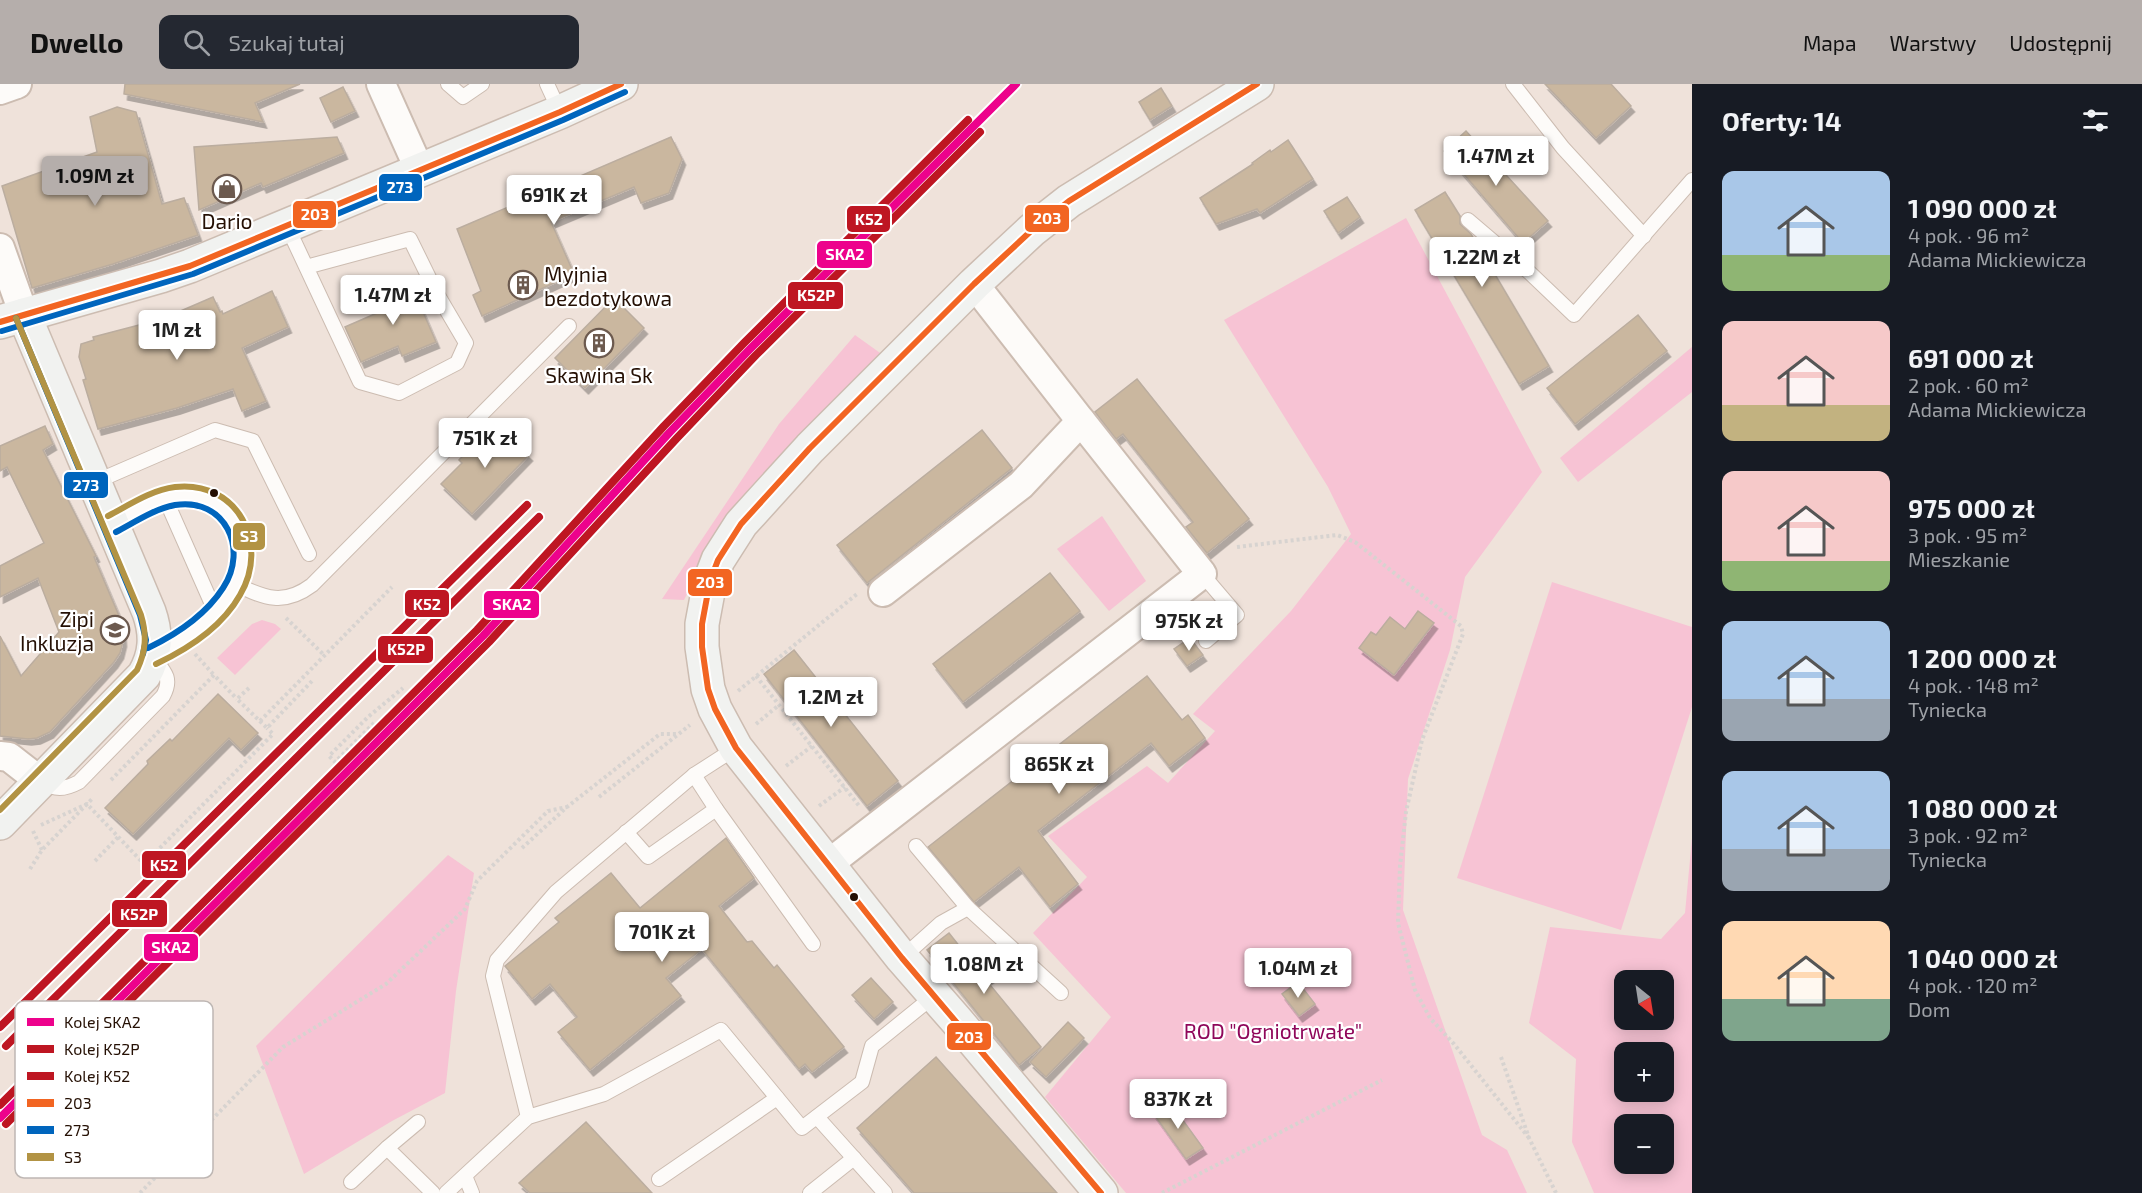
<!DOCTYPE html>
<html lang="pl">
<head>
<meta charset="utf-8">
<style>
  body { margin:0; font-family:"Exo 2",sans-serif; background:#242831; color:#f1f3f6; height:100vh; display:flex; flex-direction:column; font-size:22px; white-space:nowrap }
  * { box-sizing:border-box; margin:0 }
  p { font-size:20px; color:#9ea1a6 }
  .icon { flex:none; width:33px; height:33px; fill:none; stroke:currentColor; stroke-width:2; stroke-linecap:round; stroke-linejoin:round }
  .map { position:relative; flex:1; overflow:hidden }
  .side { display:flex; flex-direction:column; background:#171b24; width:450px }
  .side>* { flex:none }
  .needle { width:39px; rotate:150deg }
  .buttons { position:absolute; left:1614px; top:886px; display:grid; gap:12px }
  .buttons a { display:grid; place-items:center; width:60px; height:60px; border-radius:12px; background:#171b24; box-shadow:0 3px 15px #0003; font-size:30px }
  .price { position:absolute; translate:-50% -51px; padding:0 14px; border-radius:6px; background:#fff; color:#222; font-size:20px; line-height:39px; filter:drop-shadow(0 2px 3px #0008) }
  .price::after { content:''; position:absolute; left:50%; top:36px; width:18px; height:14px; margin-left:-9px; background:inherit; clip-path:polygon(0 0,100% 0,50% 100%) }
  .price.active { background:#b5aeab; color:#111 }
  ul { padding:0; list-style:none }
  li { display:flex; align-items:center; gap:18px; height:150px; padding:0 30px }
  li span { display:grid; place-items:center; flex:none; width:168px; height:120px; border-radius:12px; color:#555 }
  li>.icon { margin-inline-start:auto }
  span .icon { width:72px; height:72px; fill:#fffc; stroke-width:1 }
  li b { font-size:26px }
  h2 { display:flex; justify-content:space-between; align-items:center; height:72px; padding:0 30px; font-size:26px }
  header { display:flex; align-items:center; gap:36px; box-sizing:border-box; height:84px; padding:0 30px; background:#b5aeab; color:#111 }
  header strong { font-size:28px }
  nav { display:flex; gap:33px; margin-inline-start:auto; font-size:21px }
  .search { width:420px; height:54px; background:#242831; display:flex; align-items:center; gap:15px; box-sizing:border-box; padding:0 21px; border-radius:12px; color:#9ea1a6; font-size:22px }
  main { display:flex; flex:1; min-height:0 }
  .map>svg:first-child { display:block }
  .green { fill:#f7c3d4; fill-rule:evenodd }
  .building { fill:#cab79f; stroke:#bbad9f; stroke-width:1.5; filter:url(#shadow) }
  .lines { fill:none; stroke-linecap:round; stroke-linejoin:round }
  .lane-casing { stroke:#ccbcb1; stroke-width:16 }
  .street-casing { stroke:#ccbcb1; stroke-width:32 }
  .secondary-casing { stroke:#ccbcb1; stroke-width:36 }
  .path { stroke:#d7d3d0; stroke-width:4; stroke-dasharray:3 3; stroke-linecap:butt }
  .lane { stroke:#fdfbf9; stroke-width:14 }
  .street { stroke:#fdfbf9; stroke-width:28 }
  .secondary { stroke:#f1f2f0; stroke-width:33 }
  .bus-1-casing { stroke:#fff; stroke-width:10 }
  .bus-2-casing { stroke:#fff; stroke-width:10 }
  .bus-3-casing { stroke:#fff; stroke-width:10 }
  .bus-1 { stroke:#f26522; stroke-width:6 }
  .bus-2 { stroke:#0065bd; stroke-width:6 }
  .bus-3 { stroke:#b29344; stroke-width:6 }
  .rail-1-casing { stroke:#fff; stroke-width:12 }
  .rail-2-casing { stroke:#fff; stroke-width:12 }
  .rail-3-casing { stroke:#fff; stroke-width:12 }
  .rail-1 { stroke:#ed028c; stroke-width:8 }
  .rail-2 { stroke:#be1622; stroke-width:8 }
  .rail-3 { stroke:#be1622; stroke-width:8 }
  .bus-dot { fill:#251004; stroke:#fff; stroke-width:2 }
  .labels { text-anchor:middle; dominant-baseline:central; stroke-width:4.5; stroke-linejoin:round; paint-order:stroke }
  .poi-label { font-size:21px; fill:#251004; stroke:#fff }
  .park-label { font-size:21px; fill:#8f075a; stroke:#fff }
  .key { fill:#fff; stroke:#beb7b4; stroke-width:1.5 }
  .key-label { font-size:16px; fill:#251004 }
  .line-badge { stroke:#fff; stroke-width:2 }
  .badge-label { font-size:16px; text-anchor:middle; font-weight:bold; fill:#fff }
</style>
</head>
<body>
<header>
<strong>Dwello</strong>
<div class="search"><svg class="icon" aria-label="search" viewBox="0 0 24 24"><circle cx="10" cy="10" r="6"/><path d="M15 15l6 6"/></svg>Szukaj tutaj</div>
<nav><a>Mapa</a><a>Warstwy</a><a>Udostępnij</a></nav>
</header>
<main>
<div class="map">
<svg width="1692" height="1109" viewBox="0 0 1692 1109">
  <defs>
    <filter id="shadow"><feDropShadow dx="3.5" dy="6" stdDeviation="0" flood-color="#0004"/></filter>
  </defs>
  <rect width="100%" height="100%" fill="#efe2da"/>
  <g class="green">
    <path d="M1406 134 1542 388 1465 493 1450 566 1408 695 1403 826 1482 1051 1507 1066 1527 1109H1126L1045 1013 1111 933 1033 849 1087 793 1048 752 1147 682 1168 699 1215 647 1193 630 1291 527 1351 450 1328 403 1224 236Z"/>
    <path d="M855 251 883 271 714 456 684 516 662 515 779 340Z"/>
    <path d="M1692 263V308L1578 398 1560 374Z"/>
    <path d="M1102 432 1146 497 1109 527 1057 465Z"/>
    <path d="M1552 498 1692 543V623L1621 846 1457 794Z"/>
    <path d="M262 536 275 540 281 545 235 591 217 574 252 540Z"/>
    <path d="M1692 754V1109H1594L1572 1058 1576 975 1529 939 1550 843 1661 855 1685 829ZM1624 897H1664V936H1624ZM1624 969H1664V1008H1624ZM1624 1041H1664V1080H1624Z"/>
    <path d="M448 771 474 789 456 907 445 1009 392 1037 304 1090 256 962Z"/>
  </g>
  <g class="building">
    <path d="M125 0H300L255 19 263 38 124 10Z"/>
    <path d="M1545 0H1611L1631 22 1596 54Z"/>
    <path d="M343 3 355 27 331 38 320 14Z"/>
    <path d="M1161 4 1172 22 1150 36 1139 18Z"/>
    <path d="M117 23 136 28 162 120 184 114 198 151 113 180 32 204 2 102 97 68 90 33Z"/>
    <path d="M1466 47 1548 137 1523 159 1444 67Z"/>
    <path d="M337 53 344 69 263 103 261 99 199 126 194 63Z"/>
    <path d="M671 53 682 75 669 109 641 119 634 103 551 138 574 190 482 232 473 211 481 207 457 145Z"/>
    <path d="M1288 56 1313 95 1260 129 1257 125 1216 140 1200 114 1253 80 1252 79 1270 66 1271 68Z"/>
    <path d="M1445 108 1460 132V140L1471 150 1549 282 1519 300 1415 126Z"/>
    <path d="M1347 113 1360 133 1338 149 1324 127Z"/>
    <path d="M410 198 436 258 402 272 398 262 361 278 345 243 384 226 378 212Z"/>
    <path d="M272 207 288 243 242 264 266 317 242 327 233 305 177 324 98 345 83 296 86 295 79 273 81 260 94 256 93 253 162 235 213 213 220 228 222 227 223 230Z"/>
    <path d="M614 214 644 244 585 304 555 274Z"/>
    <path d="M1638 231 1667 267 1575 340 1547 304Z"/>
    <path d="M1137 295 1249 435 1207 469 1186 443 1193 438 1123 350 1116 355 1095 328Z"/>
    <path d="M45 342 53 360 43 366 96 472 94 473 122 539 123 557 120 569 114 578 50 648 37 654 28 655 0 652V552L21 592 59 548 38 494 0 513V482L44 459 7 383 0 387V362Z"/>
    <path d="M499 342 529 371 472 430 441 400 462 379 459 376 474 360 478 363Z"/>
    <path d="M982 346 1012 384 867 499 837 461Z"/>
    <path d="M1050 489 1080 527 963 618 933 580Z"/>
    <path d="M1418 527 1434 539 1394 591 1359 564 1371 548 1376 551 1390 533 1405 545Z"/>
    <path d="M1190 554 1203 571 1187 582 1174 565Z"/>
    <path d="M794 566 898 697 867 722 764 590Z"/>
    <path d="M1147 592 1182 636 1188 631 1205 654 1169 682 1151 659 1038 747 1078 800 1050 823 1019 783 974 818 928 763Z"/>
    <path d="M218 610 258 649 241 666 229 654 133 750 105 724 148 680 147 677 170 655 172 657Z"/>
    <path d="M726 754 754 794 719 822 747 858 752 857 774 884 777 881 844 963 812 988 805 980 799 985 702 865 666 894 681 912 590 986 558 948 577 933 550 900 532 915 505 882 559 838 555 834 611 789 640 824Z"/>
    <path d="M949 849 968 873 983 861 1002 884 986 896 1041 963 1019 981 927 866Z"/>
    <path d="M871 894 893 918 874 935 852 911Z"/>
    <path d="M1298 898 1315 920 1299 932 1282 910Z"/>
    <path d="M1068 938 1084 954 1046 993 1030 978Z"/>
    <path d="M936 973 1057 1109H914L857 1044Z"/>
    <path d="M1169 1017 1203 1064 1186 1075 1153 1029Z"/>
    <path d="M586 1038 652 1109H530L519 1099Z"/>
  </g>
  <g class="lines">
    <g class="lane-casing">
      <g id="lane">
        <path d="M448 0 463 13 482 0"/>
        <path d="M547 0 560 28"/>
        <path d="M1513 0 1563 64 1644 152"/>
        <path d="M1468 136 1530 189 1574 231 1692 96"/>
        <path d="M287 142 360 298 399 309 457 279 466 259 436 208 410 155 306 183"/>
        <path d="M95 398 215 346 253 357 309 470"/>
        <path d="M165 414 215 527"/>
        <path d="M1202 490 1237 531 1206 557"/>
        <path d="M237 501C265 514 284 522 312 501L569 242"/>
        <path d="M41 698C55 706 64 706 79 698L163 612C173 594 164 587 152 572 162 567 172 563 181 557 194 549 225 520 233 506 259 462 231 401 175 412 154 416 132 430 112 440"/>
        <path d="M716 725 813 860"/>
        <path d="M626 748 648 773 716 725 694 691"/>
        <path d="M916 762 968 824"/>
        <path d="M902 874 941 839 968 824 1061 909"/>
        <path d="M528 1033 493 892 497 876 556 808 694 691 736 664"/>
        <path d="M817 1033 885 1109"/>
        <path d="M418 1038 387 1064 433 1109"/>
        <path d="M465 1092 472 1109"/>
        <path d="M659 1095 777 1014"/>
        <path d="M351 1098 387 1064"/>
        <path d="M446 1109 528 1033 604 1010 721 946 802 1044 862 998 872 962 935 911"/>
        <path d="M810 1109 854 1074"/>
      </g>
    </g>
    <g class="street-casing">
      <g id="street">
        <path d="M381 0 420 87"/>
        <path d="M0 6 17 0"/>
        <path d="M0 164 24 231"/>
        <path d="M974 200 1081 337"/>
        <path d="M0 672 9 673 41 698"/>
        <path d="M827 781 1202 490 1081 337 1021 401 883 508"/>
      </g>
    </g>
    <g class="secondary-casing">
      <g id="secondary">
        <path d="M0 238 161 192 190 182 560 28 621 0"/>
        <path d="M0 739 144 591C156 570 157 551 149 528L24 231"/>
        <path d="M1101 1109 957 937 902 874 736 664 715 625 708 605 702 563V540L710 497 718 476 741 440 810 364 974 200 1032 146 1069 117 1257 0"/>
      </g>
    </g>
    <g class="path">
      <path d="M1237 463 1337 451 1355 458 1461 542 1463 550 1422 656 1406 728 1400 782 1398 839 1415 906 1430 934 1454 960 1529 1054"/>
      <path d="M286 534 324 571"/>
      <path d="M195 570 214 591"/>
      <path d="M756 592 860 723"/>
      <path d="M249 604 237 615 267 644 313 596"/>
      <path d="M738 607 857 510"/>
      <path d="M260 637 392 503"/>
      <path d="M374 639 335 678 329 672 368 633 403 604"/>
      <path d="M756 640 779 621"/>
      <path d="M786 682 812 662"/>
      <path d="M111 696 214 591 237 615"/>
      <path d="M599 713 690 641"/>
      <path d="M819 722 845 703"/>
      <path d="M41 741 87 720 93 714"/>
      <path d="M33 747 42 766"/>
      <path d="M522 764 567 723 660 650H676"/>
      <path d="M95 777 118 753"/>
      <path d="M30 785 42 766 87 720 144 780 273 650 267 644"/>
      <path d="M1501 973 1529 1054 1556 1109"/>
      <path d="M140 1109 283 963 386 900 465 825 477 797 548 727 567 723"/>
      <path d="M1162 1109 1382 996"/>
    </g>
    <use href="#lane" class="lane"/>
    <use href="#street" class="street"/>
    <use href="#secondary" class="secondary"/>
    <g class="bus-1-casing">
      <g id="bus-1">
        <path d="M0 238 190 182 560 28 621 0"/>
        <path d="M1101 1109 902 874 736 664 715 625 708 605 702 563V540L710 497 718 476 741 440 810 364 974 200 1032 146 1069 117 1257 0"/>
      </g>
    </g>
    <g class="bus-2-casing">
      <g id="bus-2">
        <path d="M16 234 140 531 146 556 143 570"/>
        <path d="M2 247 193 190 563 36 625 8"/>
        <path d="M116 448C135 438 154 425 175 421 225 413 249 465 223 504 205 532 177 550 148 564"/>
      </g>
    </g>
    <g class="bus-3-casing">
      <g id="bus-3">
        <path d="M108 432C129 421 151 406 175 403 238 396 270 460 240 511 222 543 188 565 156 580"/>
        <path d="M0 726 137 586C146 567 147 551 141 531L16 234"/>
      </g>
    </g>
    <use href="#bus-1" class="bus-1"/>
    <use href="#bus-2" class="bus-2"/>
    <use href="#bus-3" class="bus-3"/>
    <g class="rail-1-casing">
      <path id="rail-1" d="M0 1034 483 552 670 348 750 265 1016 0"/>
    </g>
    <g class="rail-2-casing">
      <g id="rail-2">
        <path d="M6 962 539 433"/>
        <path d="M6 1040 489 558 677 354 756 271 980 48"/>
      </g>
    </g>
    <g class="rail-3-casing">
      <g id="rail-3">
        <path d="M0 943 527 421"/>
        <path d="M0 1021 477 546 664 342 744 259 968 36"/>
      </g>
    </g>
    <use href="#rail-1" class="rail-1"/>
    <use href="#rail-2" class="rail-2"/>
    <use href="#rail-3" class="rail-3"/>
  </g>
  <defs>
    <g id="shop-ring" transform="scale(1.5)"><circle r="9.5" fill="#fff" stroke="#6c5a4f" stroke-width="1.5"/><path d="M-5-2.5h2.3a2.7 3.5 0 0 1 5.4 0H5L5.5 6h-11ZM-1.5-2.5h3a1.5 2.3 0 0 0-3 0Z" fill="#6c5a4f"/></g>
    <g id="building-ring" transform="scale(1.5)"><circle r="9.5" fill="#fff" stroke="#6c5a4f" stroke-width="1.5"/><path d="M-4-6H4V6H1V3H-1V6H-4ZM-2.5-4.3h1.7v1.8h-1.7ZM.8-4.3h1.7v1.8H.8ZM-2.5-1h1.7V.8h-1.7ZM.8-1h1.7V.8H.8Z" fill="#6c5a4f"/></g>
    <g id="school-ring" transform="scale(1.5)"><circle r="9.5" fill="#fff" stroke="#6c5a4f" stroke-width="1.5"/><path d="M0-5L7-2L0 1L-7-2ZM-4 1L0 2.5L4 1V4Q0 6-4 4Z" fill="#6c5a4f"/></g>
  </defs>
  <g fill-rule="evenodd">
    <use href="#shop-ring" x="227" y="105"/>
    <use href="#building-ring" x="523" y="201"/>
    <use href="#building-ring" x="599" y="259"/>
    <use href="#school-ring" x="115" y="546"/>
  </g>
  <g class="bus-dot">
    <circle cx="214" cy="409" r="5"/>
    <circle cx="854" cy="813" r="5"/>
  </g>
  <g class="labels">
    <g class="poi-label">
      <text x="227" y="136">Dario</text>
      <text x="544" y="189" text-anchor="start">Myjnia<tspan x="544" dy="24">bezdotykowa</tspan></text>
      <text x="599" y="290">Skawina Sk</text>
      <text x="94" y="534" text-anchor="end">Zipi<tspan x="94" dy="24">Inkluzja</tspan></text>
    </g>
    <g class="park-label">
      <text x="1273" y="946">ROD "Ogniotrwałe"</text>
    </g>
  </g>
  <rect x="15" y="917" width="198" height="177" rx="9" class="key"/>
  <rect x="27" y="934" width="27" height="8" fill="#ed028c"/>
  <rect x="27" y="961" width="27" height="8" fill="#be1622"/>
  <rect x="27" y="988" width="27" height="8" fill="#be1622"/>
  <rect x="27" y="1015" width="27" height="8" fill="#f26522"/>
  <rect x="27" y="1042" width="27" height="8" fill="#0065bd"/>
  <rect x="27" y="1069" width="27" height="8" fill="#b29344"/>
  <g class="key-label">
    <text x="64" y="944">Kolej SKA2</text>
    <text x="64" y="971">Kolej K52P</text>
    <text x="64" y="998">Kolej K52</text>
    <text x="64" y="1025">203</text>
    <text x="64" y="1052">273</text>
    <text x="64" y="1079">S3</text>
  </g>
  <g class="line-badge">
    <rect x="378" y="89" width="45" height="29" rx="6" fill="#0065bd"/>
    <rect x="292" y="116" width="45" height="29" rx="6" fill="#f26522"/>
    <rect x="1024" y="120" width="46" height="29" rx="6" fill="#f26522"/>
    <rect x="846" y="121" width="45" height="28" rx="6" fill="#be1622"/>
    <rect x="816" y="156" width="57" height="29" rx="6" fill="#ed028c"/>
    <rect x="787" y="197" width="57" height="29" rx="6" fill="#be1622"/>
    <rect x="63" y="387" width="46" height="28" rx="6" fill="#0065bd"/>
    <rect x="232" y="438" width="34" height="29" rx="6" fill="#b29344"/>
    <rect x="687" y="484" width="46" height="29" rx="6" fill="#f26522"/>
    <rect x="404" y="505" width="46" height="29" rx="6" fill="#be1622"/>
    <rect x="483" y="506" width="57" height="29" rx="6" fill="#ed028c"/>
    <rect x="377" y="551" width="57" height="29" rx="6" fill="#be1622"/>
    <rect x="141" y="766" width="46" height="29" rx="6" fill="#be1622"/>
    <rect x="111" y="815" width="57" height="29" rx="6" fill="#be1622"/>
    <rect x="143" y="849" width="56" height="29" rx="6" fill="#ed028c"/>
    <rect x="946" y="938" width="46" height="29" rx="6" fill="#f26522"/>
  </g>
  <g class="badge-label">
    <text x="400" y="109">273</text>
    <text x="315" y="136">203</text>
    <text x="1047" y="140">203</text>
    <text x="869" y="141">K52</text>
    <text x="845" y="176">SKA2</text>
    <text x="816" y="217">K52P</text>
    <text x="86" y="407">273</text>
    <text x="249" y="458">S3</text>
    <text x="710" y="504">203</text>
    <text x="427" y="526">K52</text>
    <text x="512" y="526">SKA2</text>
    <text x="406" y="571">K52P</text>
    <text x="164" y="787">K52</text>
    <text x="139" y="836">K52P</text>
    <text x="171" y="869">SKA2</text>
    <text x="969" y="959">203</text>
  </g>
</svg>
<div class="buttons">
<a><svg class="needle" viewBox="-14 -14 28 28"><path d="M0-13l5 13h-10z" fill="#e53935"/><path d="M0 13l5-13h-10z" fill="#9ea1a6"/></svg></a>
<a>+</a>
<a>−</a>
</div>
<b class="price" style="left:1496px;top:103px">1.47M zł</b>
<b class="price active" style="left:95px;top:123px">1.09M zł</b>
<b class="price" style="left:554px;top:142px">691K zł</b>
<b class="price" style="left:1482px;top:204px">1.22M zł</b>
<b class="price" style="left:393px;top:242px">1.47M zł</b>
<b class="price" style="left:177px;top:277px">1M zł</b>
<b class="price" style="left:485px;top:385px">751K zł</b>
<b class="price" style="left:1189px;top:568px">975K zł</b>
<b class="price" style="left:831px;top:644px">1.2M zł</b>
<b class="price" style="left:1059px;top:711px">865K zł</b>
<b class="price" style="left:662px;top:879px">701K zł</b>
<b class="price" style="left:984px;top:911px">1.08M zł</b>
<b class="price" style="left:1298px;top:915px">1.04M zł</b>
<b class="price" style="left:1178px;top:1046px">837K zł</b>
</div>
<section class="side">
<h2>Oferty: 14<svg class="icon" aria-label="filters" viewBox="0 0 24 24"><path d="M4 7h16M4 17h16"/><circle cx="9" cy="7" r="2"/><circle cx="15" cy="17" r="2"/></svg></h2>
<ul>
<li><span style="background:linear-gradient(#a9c7e8 70%,#8fb573 0)"><svg class="icon" aria-label="home" viewBox="0 0 24 24"><path d="M3 11l9-7 9 7M6 9v11h12V9"/></svg></span><div><b>1 090 000 zł</b><p>4 pok. · 96 m²</p><p>Adama Mickiewicza</p></div></li>
<li><span style="background:linear-gradient(#f6c9c9 70%,#c2b280 0)"><svg class="icon" aria-label="home" viewBox="0 0 24 24"><path d="M3 11l9-7 9 7M6 9v11h12V9"/></svg></span><div><b>691 000 zł</b><p>2 pok. · 60 m²</p><p>Adama Mickiewicza</p></div></li>
<li><span style="background:linear-gradient(#f6c9c9 75%,#8fb573 0)"><svg class="icon" aria-label="home" viewBox="0 0 24 24"><path d="M3 11l9-7 9 7M6 9v11h12V9"/></svg></span><div><b>975 000 zł</b><p>3 pok. · 95 m²</p><p>Mieszkanie</p></div></li>
<li><span style="background:linear-gradient(#a9c7e8 65%,#9aa5b1 0)"><svg class="icon" aria-label="home" viewBox="0 0 24 24"><path d="M3 11l9-7 9 7M6 9v11h12V9"/></svg></span><div><b>1 200 000 zł</b><p>4 pok. · 148 m²</p><p>Tyniecka</p></div></li>
<li><span style="background:linear-gradient(#a9c7e8 65%,#9aa5b1 0)"><svg class="icon" aria-label="home" viewBox="0 0 24 24"><path d="M3 11l9-7 9 7M6 9v11h12V9"/></svg></span><div><b>1 080 000 zł</b><p>3 pok. · 92 m²</p><p>Tyniecka</p></div></li>
<li><span style="background:linear-gradient(#ffd9b3 65%,#7fa58c 0)"><svg class="icon" aria-label="home" viewBox="0 0 24 24"><path d="M3 11l9-7 9 7M6 9v11h12V9"/></svg></span><div><b>1 040 000 zł</b><p>4 pok. · 120 m²</p><p>Dom</p></div></li>
</ul>
</section>
</main>
</body>
</html>
